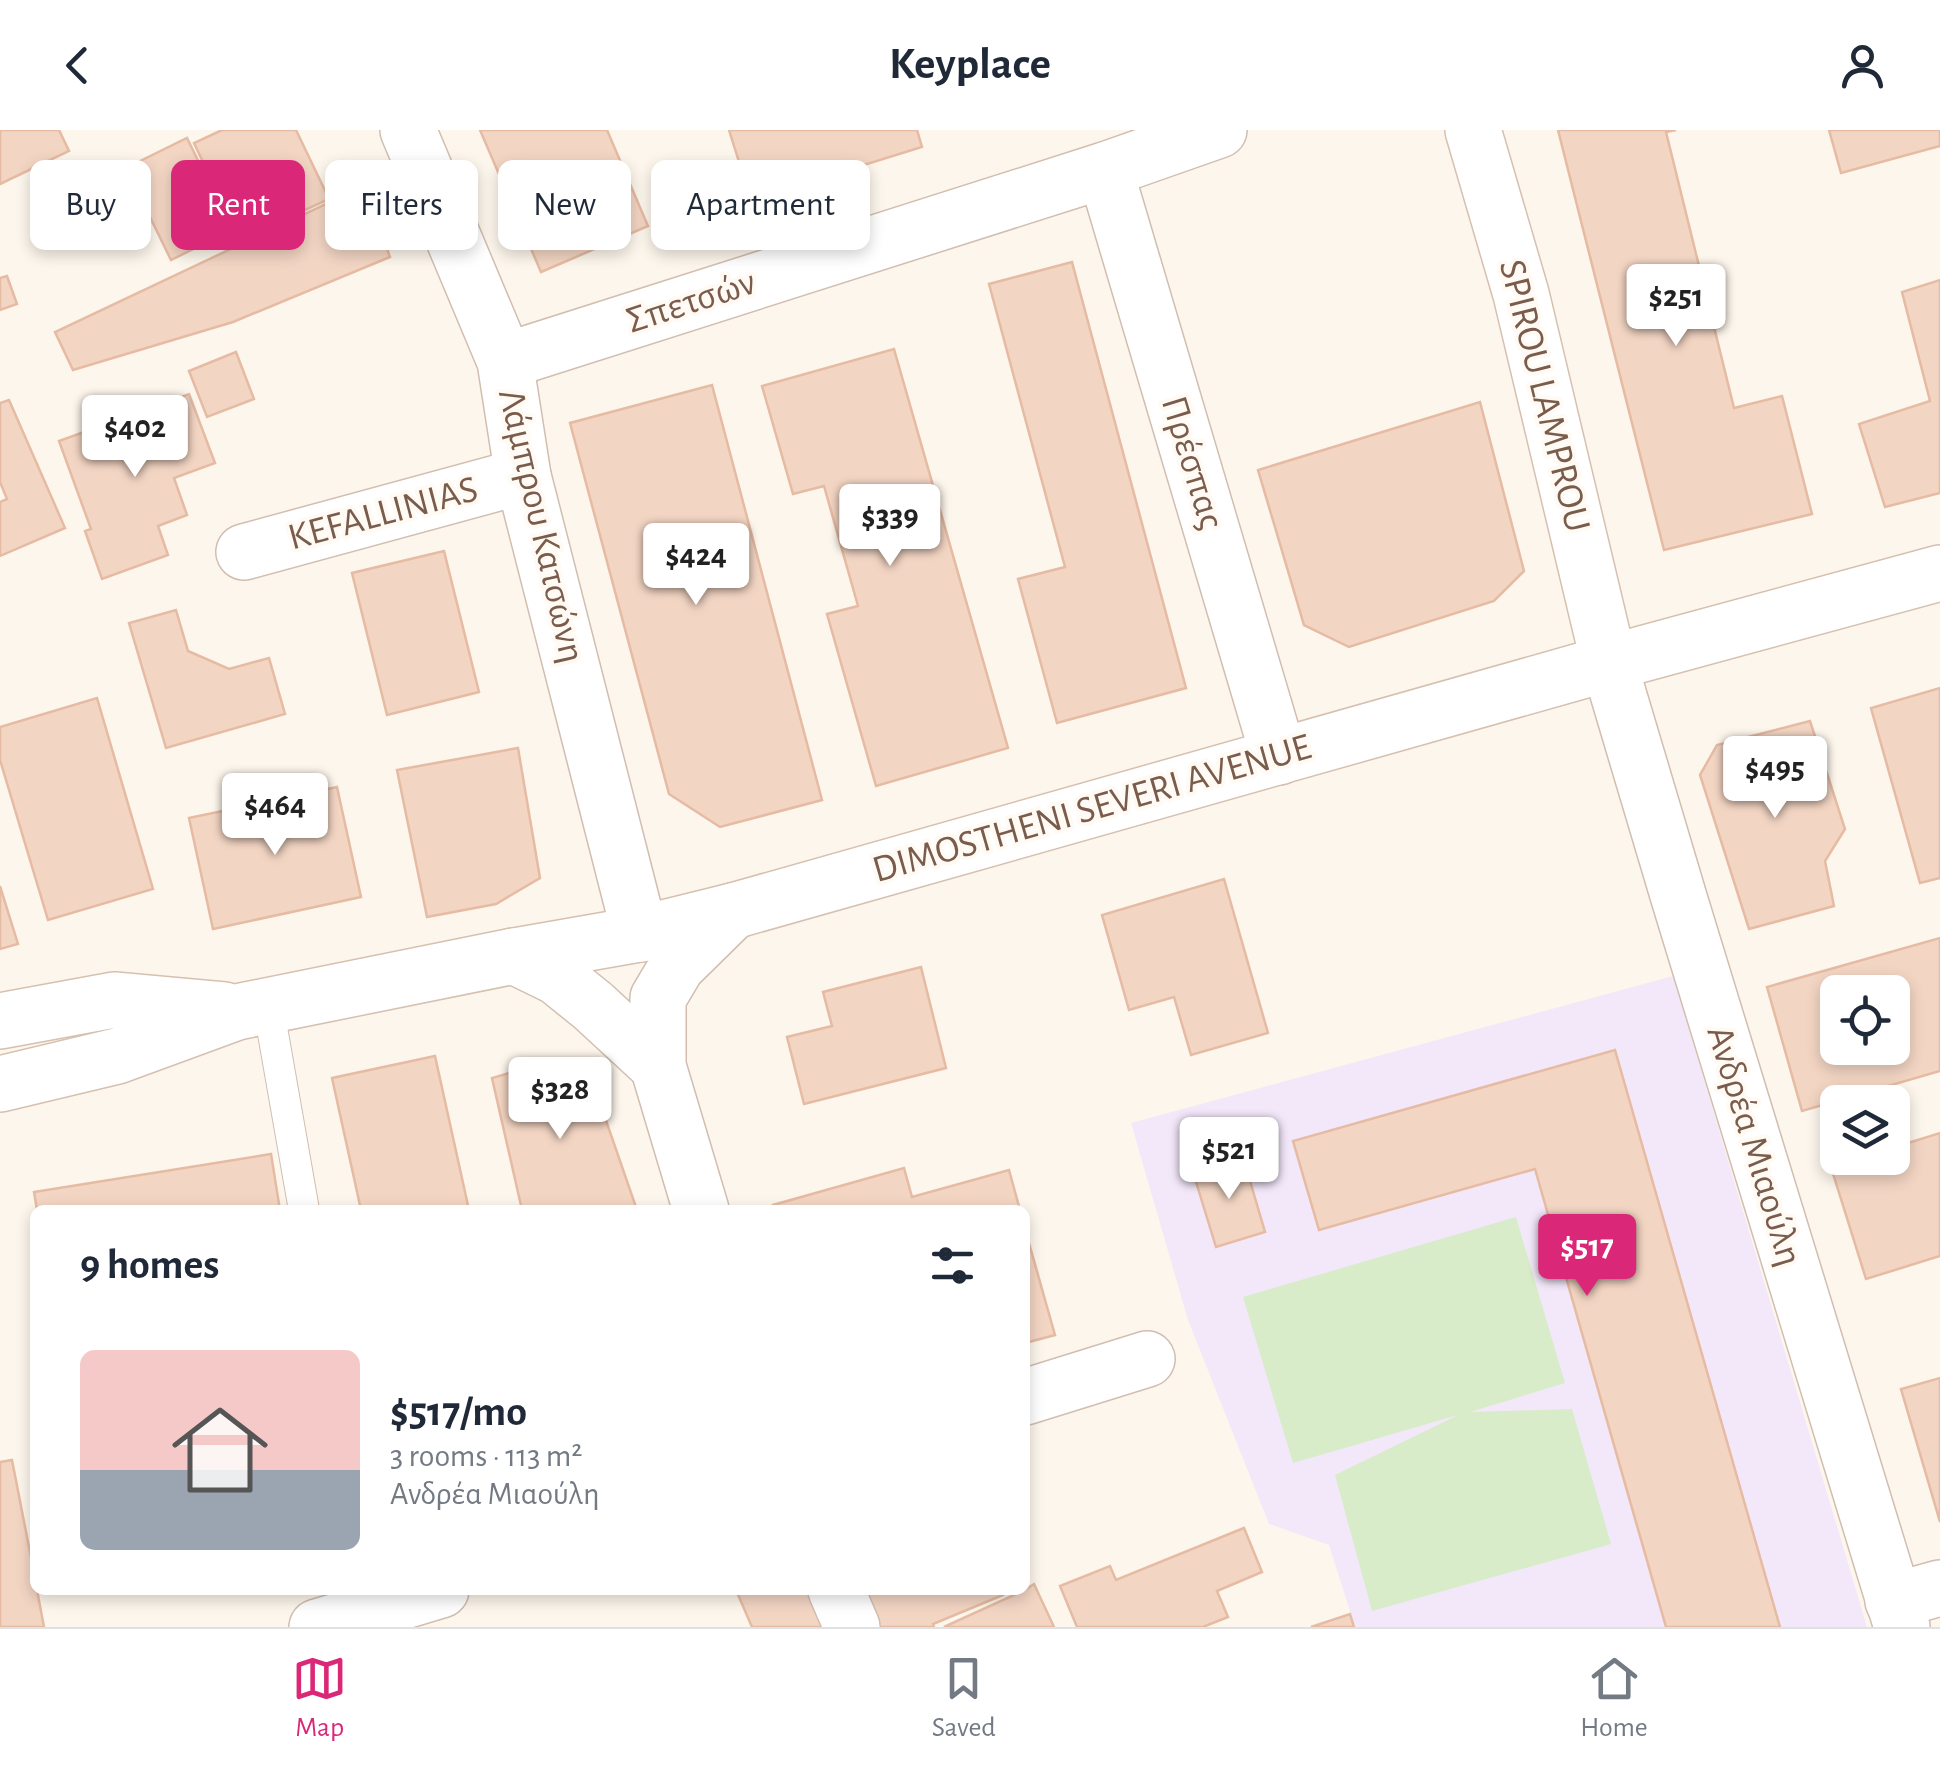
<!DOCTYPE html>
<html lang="en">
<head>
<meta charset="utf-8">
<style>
  body { margin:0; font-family:"Alegreya Sans",sans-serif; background:#f6f6f7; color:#1f2937; height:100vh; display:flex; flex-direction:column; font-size:38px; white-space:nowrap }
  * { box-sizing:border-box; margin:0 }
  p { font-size:32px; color:#747a83 }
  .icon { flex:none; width:55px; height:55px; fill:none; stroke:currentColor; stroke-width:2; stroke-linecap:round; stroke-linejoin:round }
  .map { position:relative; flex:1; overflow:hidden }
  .drawer { position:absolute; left:30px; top:1075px; width:1000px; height:390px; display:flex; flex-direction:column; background:#fff; border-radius:15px; box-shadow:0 5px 15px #0003 }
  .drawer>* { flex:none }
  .hud { position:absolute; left:30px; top:30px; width:1000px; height:90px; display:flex; gap:20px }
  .fabs { position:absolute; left:1820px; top:845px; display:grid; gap:20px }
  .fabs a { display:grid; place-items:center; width:90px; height:90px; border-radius:15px; background:#fff; box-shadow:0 5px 15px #0003; font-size:50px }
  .price { position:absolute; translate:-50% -85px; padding:0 22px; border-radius:10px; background:#fff; color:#222; font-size:32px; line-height:65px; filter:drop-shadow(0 2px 5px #0008) }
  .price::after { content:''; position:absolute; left:50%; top:60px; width:30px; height:22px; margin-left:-15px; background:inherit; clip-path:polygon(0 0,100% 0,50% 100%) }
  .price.active { background:#db2777; color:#fff }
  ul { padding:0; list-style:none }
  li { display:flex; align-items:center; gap:30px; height:250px; padding:0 50px }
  li span { display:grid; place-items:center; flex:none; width:280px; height:200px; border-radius:15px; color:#555 }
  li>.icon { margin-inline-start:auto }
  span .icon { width:120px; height:120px; fill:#fffc; stroke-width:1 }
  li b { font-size:42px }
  h2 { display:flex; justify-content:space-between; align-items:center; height:120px; padding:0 50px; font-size:42px }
  .chip { padding:0 35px; border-radius:15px; background:#fff; box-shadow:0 5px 15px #0003; font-size:35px; line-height:90px }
  .chip.active { background:#db2777; color:#fff }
  header { display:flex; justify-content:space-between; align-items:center; height:130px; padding:0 50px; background:#fff; font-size:45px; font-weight:700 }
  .dock { display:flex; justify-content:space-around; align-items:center; height:140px; border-top:2px solid #e0e1e3; background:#fff; font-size:28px; color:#747a83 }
  .dock a { display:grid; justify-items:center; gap:5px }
  .dock .active { color:#db2777 }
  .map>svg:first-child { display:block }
  .education { fill:#f3e8fa }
  .green { fill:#d8ecc9 }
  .building { fill:#f3d5c3; stroke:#e6bba3; stroke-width:2.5; fill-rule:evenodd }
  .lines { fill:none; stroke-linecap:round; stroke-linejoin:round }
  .lane-casing { stroke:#d1beb0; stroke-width:32 }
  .street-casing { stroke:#d1beb0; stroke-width:58 }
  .secondary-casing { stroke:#d6c0b0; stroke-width:58 }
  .lane { stroke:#fff; stroke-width:30 }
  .street { stroke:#fff; stroke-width:55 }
  .secondary { stroke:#fff; stroke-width:55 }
  .labels { text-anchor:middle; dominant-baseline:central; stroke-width:8; stroke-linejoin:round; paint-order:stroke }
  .street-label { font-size:38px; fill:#7a5c4d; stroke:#fffaf3 }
</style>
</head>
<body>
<header><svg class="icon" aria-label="back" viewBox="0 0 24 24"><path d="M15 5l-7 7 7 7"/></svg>Keyplace<svg class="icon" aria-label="person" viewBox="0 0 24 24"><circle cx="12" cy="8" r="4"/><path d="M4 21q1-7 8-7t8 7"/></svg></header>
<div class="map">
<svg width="1940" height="1497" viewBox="0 0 1940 1497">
  <rect width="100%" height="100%" fill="#fdf6ec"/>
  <path class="education" d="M1673 846 1867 1497H1355L1329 1415 1269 1394 1188 1190 1131 993Z"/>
  <path class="green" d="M1516 1087 1565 1253 1470 1282 1572 1279 1611 1414 1372 1481 1335 1345 1458 1285 1293 1333 1243 1167Z"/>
  <g class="building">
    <path d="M0 0H59L69 21 0 54Z"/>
    <path d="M222 0H296L329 69 240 110 194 13Z"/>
    <path d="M480 0H607L648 96 541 142Z"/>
    <path d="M729 0H917L922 17 751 70Z"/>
    <path d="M1558 0H1676L1666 2 1734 278 1782 266 1812 384 1664 420Z"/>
    <path d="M1829 0H1940V16L1841 43Z"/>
    <path d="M187 8 232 100 171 130 126 38Z"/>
    <path d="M364 56 390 127 233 192 73 240 55 202Z"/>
    <path d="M1072 132 1186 558 1057 593 1018 449 1065 437 989 154Z"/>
    <path d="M7 146 17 174 0 180V148Z"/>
    <path d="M1940 150V363L1885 377 1859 294 1930 271 1902 162Z"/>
    <path d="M894 219 1008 618 876 656 827 484 858 476 824 356 793 364 762 256Z"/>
    <path d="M236 222 254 269 207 287 189 241Z"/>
    <path d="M712 255 822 670 720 697 669 664 570 293Z"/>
    <path d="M189 264 215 333 174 348 187 385 158 396 168 425 102 449 85 401 91 399 59 311Z"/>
    <path d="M9 270 65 398 0 426V372L7 369 0 352V273Z"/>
    <path d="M1480 272 1524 441 1494 471 1349 517 1304 495 1258 340Z"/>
    <path d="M444 421 479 562 387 585 352 443Z"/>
    <path d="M176 480 188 521 229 539 269 528 285 584 166 618 129 493Z"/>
    <path d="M1940 558V748L1920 753 1871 578Z"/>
    <path d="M97 568 153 759 48 790 0 630V597Z"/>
    <path d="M1810 591 1845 699 1825 731 1834 776 1749 799 1700 645 1717 615Z"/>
    <path d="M518 618 540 748 496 774 427 787 397 640Z"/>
    <path d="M337 657 361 767 213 799 189 688Z"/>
    <path d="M1224 749 1268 903 1191 925 1174 867 1129 880 1102 785Z"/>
    <path d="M0 756 18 814 0 819Z"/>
    <path d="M1940 808V941L1802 981 1767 857ZM1838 862H1892V918H1838Z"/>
    <path d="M921 837 946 938 804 974 787 907 832 896 823 862Z"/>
    <path d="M1615 920 1780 1497H1666L1535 1039 1319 1100 1293 1011Z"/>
    <path d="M435 926 469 1080H361L332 948Z"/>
    <path d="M551 931 593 953 637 1080H557L556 1078 522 1080 492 948Z"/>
    <path d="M1940 1003V1126L1866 1149 1831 1037 1862 1028H1892V1018Z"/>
    <path d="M271 1024 280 1080H37L34 1062Z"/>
    <path d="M1243 1027 1265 1102 1216 1117 1193 1042Z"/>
    <path d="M904 1038 912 1067 1009 1040 1020 1080H774L773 1075Z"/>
    <path d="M1025 1099 1055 1205 1025 1213Z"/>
    <path d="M1940 1248V1392L1901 1259Z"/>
    <path d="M12 1330 35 1448V1460H37L44 1497H0V1332Z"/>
    <path d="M1244 1398 1262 1442 1217 1461 1228 1487 1203 1497H1077L1060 1456 1110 1436 1116 1450Z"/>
    <path d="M1034 1454 1054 1497H944L1025 1460Z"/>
    <path d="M736 1460H809L827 1497H752Z"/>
    <path d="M852 1460H1001L1003 1465 933 1494 934 1497H868Z"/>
    <path d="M1350 1484 1354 1497H1311Z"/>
  </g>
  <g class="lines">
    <g class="lane-casing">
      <path id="lane" d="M268 875 304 1080"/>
    </g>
    <g class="street-casing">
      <g id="street">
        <path d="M408 0 505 231 523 346 640 804"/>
        <path d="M1105 40 1279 627"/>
        <path d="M505 231 1105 40 1219 0"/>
        <path d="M244 422 523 346"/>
        <path d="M1609 533 1679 768 1902 1497"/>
        <path d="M514 826 557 847 593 876 658 936"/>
        <path d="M701 1080 658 936V868L677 836 733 781"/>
        <path d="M1025 1267 1147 1229"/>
        <path d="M836 1460 852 1497"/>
        <path d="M1893 1471 1940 1458"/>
        <path d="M317 1497 441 1460"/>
      </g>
    </g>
    <g class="secondary-casing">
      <g id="secondary">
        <path d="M1473 0 1521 164 1609 533"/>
        <path d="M0 891 114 870 224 880"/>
        <path d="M0 954 117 926 237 882 514 826 640 804 733 781 1609 533 1940 443"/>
      </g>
    </g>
    <use href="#lane" class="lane"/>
    <use href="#street" class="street"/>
    <use href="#secondary" class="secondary"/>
  </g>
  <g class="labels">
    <g class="street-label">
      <text transform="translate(691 172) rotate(-18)">Σπετσών</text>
      <text transform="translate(1544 266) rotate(76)">SPIROU LAMPROU</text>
      <text transform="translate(1192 333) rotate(73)">Πρέσπας</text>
      <text transform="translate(383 384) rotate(-15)">KEFALLINIAS</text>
      <text transform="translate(541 396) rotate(77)">Λάμπρου Κατσώνη</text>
      <text transform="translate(1092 679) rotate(-16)">DIMOSTHENI SEVERI AVENUE</text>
      <text transform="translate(1754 1016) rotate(73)">Ανδρέα Μιαούλη</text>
    </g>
  </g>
</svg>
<div class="fabs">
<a><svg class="icon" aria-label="locate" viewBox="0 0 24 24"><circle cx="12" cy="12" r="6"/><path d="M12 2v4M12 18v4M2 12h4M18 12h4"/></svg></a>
<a><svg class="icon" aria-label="layers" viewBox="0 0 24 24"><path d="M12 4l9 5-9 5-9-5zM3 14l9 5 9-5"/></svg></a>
</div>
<b class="price" style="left:1676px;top:219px">$251</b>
<b class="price" style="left:135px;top:350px">$402</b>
<b class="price" style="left:890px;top:439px">$339</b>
<b class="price" style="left:696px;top:478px">$424</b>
<b class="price" style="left:1775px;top:691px">$495</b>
<b class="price" style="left:275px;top:728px">$464</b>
<b class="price" style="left:560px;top:1012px">$328</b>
<b class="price" style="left:1229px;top:1072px">$521</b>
<b class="price active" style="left:1587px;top:1169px">$517</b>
<div class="hud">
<a class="chip">Buy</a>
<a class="chip active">Rent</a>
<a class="chip">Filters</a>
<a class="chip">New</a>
<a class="chip">Apartment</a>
</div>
<section class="drawer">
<h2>9 homes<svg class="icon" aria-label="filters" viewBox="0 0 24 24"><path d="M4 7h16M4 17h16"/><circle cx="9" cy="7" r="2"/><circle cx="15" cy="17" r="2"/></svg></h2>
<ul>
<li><span style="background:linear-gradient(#f6c9c9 60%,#9aa5b1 0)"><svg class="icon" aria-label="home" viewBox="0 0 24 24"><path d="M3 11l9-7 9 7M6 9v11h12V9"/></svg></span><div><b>$517/mo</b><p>3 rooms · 113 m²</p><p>Ανδρέα Μιαούλη</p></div></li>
</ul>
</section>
</div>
<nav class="dock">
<a class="active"><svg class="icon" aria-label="map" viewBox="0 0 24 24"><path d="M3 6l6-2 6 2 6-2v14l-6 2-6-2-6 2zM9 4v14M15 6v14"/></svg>Map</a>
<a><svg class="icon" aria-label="saved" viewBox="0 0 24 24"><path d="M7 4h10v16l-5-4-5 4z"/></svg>Saved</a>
<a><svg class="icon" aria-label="home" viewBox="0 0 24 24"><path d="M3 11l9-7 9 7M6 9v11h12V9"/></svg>Home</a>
</nav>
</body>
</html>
